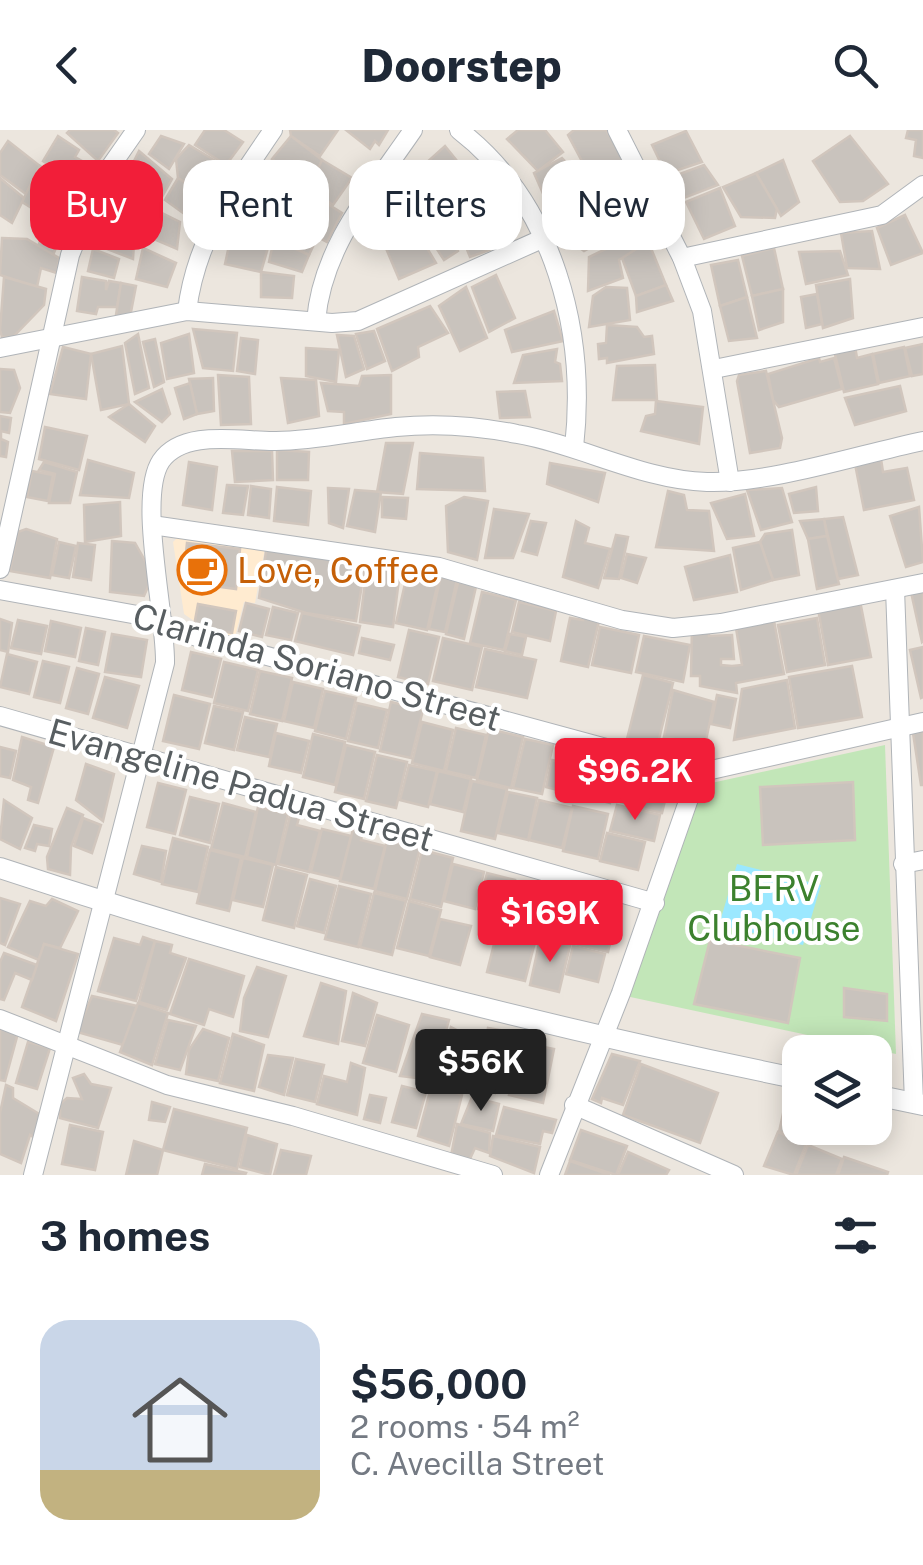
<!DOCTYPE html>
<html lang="en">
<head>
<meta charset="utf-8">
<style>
  body { margin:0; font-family:"Public Sans",sans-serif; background:#f2f2f3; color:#1f2937; height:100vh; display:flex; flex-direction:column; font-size:38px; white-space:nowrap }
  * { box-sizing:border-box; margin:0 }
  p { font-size:32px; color:#747a83 }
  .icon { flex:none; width:55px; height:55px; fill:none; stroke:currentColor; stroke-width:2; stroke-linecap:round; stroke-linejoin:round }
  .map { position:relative; height:1045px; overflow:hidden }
  .drawer { display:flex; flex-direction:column; background:#fff; flex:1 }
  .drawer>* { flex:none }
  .banner { position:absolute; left:30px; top:30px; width:865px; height:90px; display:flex; gap:20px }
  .controls { position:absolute; left:782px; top:905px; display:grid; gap:20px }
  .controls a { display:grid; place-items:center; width:110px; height:110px; border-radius:20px; background:#fff; box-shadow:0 5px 25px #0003; font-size:50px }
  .price { position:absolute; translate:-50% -85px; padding:0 22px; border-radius:10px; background:#f21e39; color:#fff; font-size:32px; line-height:65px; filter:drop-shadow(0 2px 5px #0008) }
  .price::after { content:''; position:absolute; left:50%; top:60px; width:30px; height:22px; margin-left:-15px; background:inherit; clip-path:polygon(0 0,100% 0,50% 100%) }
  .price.current { background:#222; color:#fff }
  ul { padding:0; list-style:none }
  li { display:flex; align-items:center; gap:30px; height:250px; padding:0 40px }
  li+li { border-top:2px solid #e0e1e3 }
  li span { display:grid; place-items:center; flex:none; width:280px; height:200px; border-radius:30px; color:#555 }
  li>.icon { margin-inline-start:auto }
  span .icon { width:120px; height:120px; fill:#fffc; stroke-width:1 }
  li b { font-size:42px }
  h2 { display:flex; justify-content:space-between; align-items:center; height:120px; padding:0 40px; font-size:42px }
  .chip { padding:0 35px; border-radius:30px; background:#fff; box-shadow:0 5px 25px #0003; font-size:35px; line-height:90px }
  .chip.current { background:#f21e39; color:#fff }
  header { display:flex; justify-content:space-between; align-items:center; height:130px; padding:0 40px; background:#fff; font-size:45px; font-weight:800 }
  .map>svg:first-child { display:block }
  .commercial { fill:#ffebd0 }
  .green { fill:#c2e6b8 }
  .water { fill:#9be8ff }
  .building { fill:#c9c3bd; stroke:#d1c6bd; stroke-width:2.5 }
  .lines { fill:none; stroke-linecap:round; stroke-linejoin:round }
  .minor-casing { stroke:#b0b4b8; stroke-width:20 }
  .tertiary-casing { stroke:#b0b4b8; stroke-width:22 }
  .minor { stroke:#fff; stroke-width:18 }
  .tertiary { stroke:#fff; stroke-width:20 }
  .labels { text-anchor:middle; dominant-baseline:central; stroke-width:8; stroke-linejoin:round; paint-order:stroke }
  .food-label { font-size:35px; fill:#c56008; stroke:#fff; text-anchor:start }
  .street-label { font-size:35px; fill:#585e61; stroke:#fff }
  .park-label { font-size:35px; fill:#3c812e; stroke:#fff }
</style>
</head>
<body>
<header><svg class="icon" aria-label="back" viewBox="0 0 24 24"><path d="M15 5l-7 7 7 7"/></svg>Doorstep<svg class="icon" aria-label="search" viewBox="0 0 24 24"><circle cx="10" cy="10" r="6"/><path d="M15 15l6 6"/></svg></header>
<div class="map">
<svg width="923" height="1045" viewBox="0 0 923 1045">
  <rect width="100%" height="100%" fill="#ece6de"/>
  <path class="commercial" d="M179 406 265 418 255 473 244 472 235 507 204 498 184 484 173 412Z"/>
  <path class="green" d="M885 615 896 924 621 865 693 657Z"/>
  <path class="water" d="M737 734 821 755 803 815 719 795Z"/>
  <g class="building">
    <path d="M70 0H114L118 3 98 31 67 3Z"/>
    <path d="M205 0H224L243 12 226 35 195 15Z"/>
    <path d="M290 0H338L320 26 291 6Z"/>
    <path d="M346 0H388L379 15 375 11 370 19Z"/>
    <path d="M518 0H545L563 22 538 41 507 9Z"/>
    <path d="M574 0H606L627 34 592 50 568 5Z"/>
    <path d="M908 0H923V28L914 26 916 10 906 8Z"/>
    <path d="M686 1 702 32 666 44 652 15Z"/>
    <path d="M58 6 79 20 75 27 82 31 72 50 43 31Z"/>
    <path d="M161 6 184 14 169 39 149 24Z"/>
    <path d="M291 6 322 30 309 58 272 29Z"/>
    <path d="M850 6 888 54 863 71 840 72 813 31Z"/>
    <path d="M8 11 40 36 26 64 0 45V23Z"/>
    <path d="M189 15 224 36 211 68 178 48 176 29Z"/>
    <path d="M445 16 462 37 443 53 426 33Z"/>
    <path d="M139 21 172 49 159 72 124 51Z"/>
    <path d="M562 28 582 49 545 68 534 43Z"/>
    <path d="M322 30 352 48 333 75 309 58Z"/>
    <path d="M783 30 799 72 781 86 756 43Z"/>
    <path d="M271 32 295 52 290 65 267 49Z"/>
    <path d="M704 35 718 55 681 69 669 48Z"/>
    <path d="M40 36 70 60 48 88 22 72Z"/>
    <path d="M472 38 485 56 460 75 449 58Z"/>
    <path d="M622 42 646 93 620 109 592 57Z"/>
    <path d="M756 43 777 79 775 88 741 87 723 57Z"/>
    <path d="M259 47 292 71 265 106 229 93Z"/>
    <path d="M0 48 24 68 12 93 0 85Z"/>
    <path d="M178 48 216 73 207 90 192 81 190 88 165 70Z"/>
    <path d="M396 48 424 67 412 89 382 71V54Z"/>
    <path d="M720 58 735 96 704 109 686 72Z"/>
    <path d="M487 59 509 86 482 103 463 78Z"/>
    <path d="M588 59 611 106 584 121 569 110 550 73 569 60Z"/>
    <path d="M307 61 342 83 327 112 294 94Z"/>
    <path d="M382 74 410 91 396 107 392 104 385 116 362 102Z"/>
    <path d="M148 76 180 92 177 119 142 104Z"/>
    <path d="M101 81 112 83 110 90 135 98 133 129 84 110Z"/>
    <path d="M53 82 67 92 53 125 38 116Z"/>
    <path d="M448 84 458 121 444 130 422 96Z"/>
    <path d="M468 85 489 120 470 127 456 92Z"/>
    <path d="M905 85 923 123 891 135 877 98Z"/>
    <path d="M281 92 315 112 309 125 271 107Z"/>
    <path d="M233 97 271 107 261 142 225 134Z"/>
    <path d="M644 101 666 155 636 166 622 128 636 119 631 107Z"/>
    <path d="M872 101 880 139 847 138 841 103Z"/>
    <path d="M418 103 436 133 399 149 385 116Z"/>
    <path d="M631 107 636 119 619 130 623 148 588 161 589 127Z"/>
    <path d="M2 108 27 109 59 128 57 143 41 138 37 157 0 145Z"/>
    <path d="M274 109 309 125 302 142 269 132Z"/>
    <path d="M143 118 176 133 167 157 136 149Z"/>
    <path d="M774 118 783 159 752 166 742 126Z"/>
    <path d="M93 119 119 129 114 148 88 141Z"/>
    <path d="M840 121 848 145 806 154 799 122Z"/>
    <path d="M738 130 747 167 720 176 711 135Z"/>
    <path d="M261 142 294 146 292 168 261 167Z"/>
    <path d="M496 145 515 188 489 202 472 157Z"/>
    <path d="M4 147 46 159 44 175 13 207H2L0 200Z"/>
    <path d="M82 147 106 151V160L109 151 121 153 117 177H98L96 184 77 181Z"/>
    <path d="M850 149 853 188 823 198 816 155Z"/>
    <path d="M121 153 136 156 130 187 116 185Z"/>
    <path d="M666 155 673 171 637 182 636 166Z"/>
    <path d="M466 157 487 208 460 221 439 176Z"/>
    <path d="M606 157 627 158 630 190 589 197 593 166Z"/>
    <path d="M783 159V192L759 200 752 166Z"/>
    <path d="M817 164 822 194 806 198 801 167Z"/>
    <path d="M747 167 757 208 729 211 720 176Z"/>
    <path d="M430 176 448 203 418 217 419 227 392 241 377 199Z"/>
    <path d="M554 181 563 211 512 222 505 200Z"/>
    <path d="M607 195 637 197 644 207 652 206 654 224 607 233V228L599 229 598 214 606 213Z"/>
    <path d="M193 199 237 203 233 241 203 238Z"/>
    <path d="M374 201 385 231 367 239 356 204Z"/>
    <path d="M138 204 149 258 135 264 125 213Z"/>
    <path d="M189 204 194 243 167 249 161 213Z"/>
    <path d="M337 205 354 206 364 239 346 247Z"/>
    <path d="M241 208 258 210 255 244 237 241Z"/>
    <path d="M155 209 164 252 154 257 143 212Z"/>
    <path d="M923 214V244L912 246 905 218Z"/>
    <path d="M122 216 129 274 101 280 91 224Z"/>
    <path d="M855 216 857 228 872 224 878 254 844 262 834 220Z"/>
    <path d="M63 217 91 224 86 269 50 264Z"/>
    <path d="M904 217 910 246 879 253 873 224Z"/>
    <path d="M306 218 339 220 336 252 306 246Z"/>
    <path d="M557 219 555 232 560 234 562 251 514 253 523 225Z"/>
    <path d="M819 228 820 232 834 228 842 259 779 277 773 270 768 244Z"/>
    <path d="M655 235 657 270H613L617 236Z"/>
    <path d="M0 239 14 240 20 258 10 283 0 282Z"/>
    <path d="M766 241 782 308 780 318 750 323 737 251 739 245Z"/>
    <path d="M218 245 249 247 251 294 221 295Z"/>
    <path d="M391 245V284L344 294V282L328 281 321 253 359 256 362 246Z"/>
    <path d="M213 248 214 281 197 284 189 249Z"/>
    <path d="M281 248 316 250 319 286 288 293Z"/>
    <path d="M190 253 197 284 184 289 175 258Z"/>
    <path d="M900 256 906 281 855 295 845 268Z"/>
    <path d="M162 259 170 284 162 292 135 272Z"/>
    <path d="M525 261 530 287 500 288 497 262Z"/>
    <path d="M656 271 703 277 699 314 641 301 646 286 655 284Z"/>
    <path d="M129 274 155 296 145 312 109 287Z"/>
    <path d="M0 286 11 288 9 303 1 301V309L8 312 6 327 0 326Z"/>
    <path d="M45 297 87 306 79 340 39 329Z"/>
    <path d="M386 313H413L403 364 377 362Z"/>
    <path d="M277 320 309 322 308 350H277Z"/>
    <path d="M232 321H272L273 350 235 352Z"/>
    <path d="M420 323 483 328 485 361 417 359Z"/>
    <path d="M881 329 883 342 907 338 914 370 864 380 855 334Z"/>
    <path d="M88 330 134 343 129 368 80 365Z"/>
    <path d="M44 332 77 342 70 373H49L55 344 39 340Z"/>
    <path d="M189 332 217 337 212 380 183 375Z"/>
    <path d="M550 333 605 343 598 372 547 354Z"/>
    <path d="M32 341 53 345 48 371 27 367Z"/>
    <path d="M227 355 248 356 243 385 223 383Z"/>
    <path d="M251 356 271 359 269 388 248 385Z"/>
    <path d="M277 357 311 361 308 395 274 391Z"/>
    <path d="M816 357 818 381 794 383 789 364Z"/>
    <path d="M328 358 349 359 343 398 329 393Z"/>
    <path d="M782 358 792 392 761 400 747 360Z"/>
    <path d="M355 360 381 362 375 402 347 396Z"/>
    <path d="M668 361 684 365 687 380 709 381 714 421 656 417Z"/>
    <path d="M745 364 754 406 727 409 711 373Z"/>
    <path d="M382 367 408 368 406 389 382 387Z"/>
    <path d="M464 367 488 371 477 430 448 422 446 376Z"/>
    <path d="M120 372 121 406 85 412 84 375Z"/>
    <path d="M919 377 923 432 906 437 890 386Z"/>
    <path d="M494 379 529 384 513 428H485Z"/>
    <path d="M843 387 858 445 838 449 824 389Z"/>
    <path d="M824 389 827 406 808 409 800 391Z"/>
    <path d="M531 391 546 393 537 425 522 421Z"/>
    <path d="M576 391 589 398 585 413 610 419 598 458 563 447Z"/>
    <path d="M26 399 57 409 50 448 10 441 18 402Z"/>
    <path d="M792 400 799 445 773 450 760 412 765 404Z"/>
    <path d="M616 405 628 407 619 449 604 448Z"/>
    <path d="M827 406 839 454 817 459 808 409Z"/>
    <path d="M112 411 135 413 153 445 144 466 110 462Z"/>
    <path d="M59 412 76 416 69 448 52 445Z"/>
    <path d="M760 412 773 450 741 460 733 418Z"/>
    <path d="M78 413 95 415 91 450 73 447Z"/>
    <path d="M187 413 240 419 236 459 183 452Z"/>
    <path d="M267 415 366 430 356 491 306 483 259 468Z"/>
    <path d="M627 424 646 428 637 453 621 448Z"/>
    <path d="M730 425 737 462 694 470 685 437Z"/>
    <path d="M368 429 401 433 393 497 360 492Z"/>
    <path d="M442 441 458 445 445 502 429 499Z"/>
    <path d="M460 444 478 448 464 509 446 504Z"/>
    <path d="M407 445 438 452 427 500 396 493Z"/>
    <path d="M923 460V511L922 512 911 462Z"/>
    <path d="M482 462 516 470 504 520 470 513Z"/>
    <path d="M860 471 871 527 828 535 818 479Z"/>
    <path d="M519 472 556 481 550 511 512 502Z"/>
    <path d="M246 473 269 479 262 507 239 501Z"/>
    <path d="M198 474 236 481 232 503 194 496Z"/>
    <path d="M273 477 298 483 291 510 266 505Z"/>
    <path d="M302 483 360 496 353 525 295 511Z"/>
    <path d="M583 487 599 491 588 537 561 531 570 488 583 490Z"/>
    <path d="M817 488 825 535 787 542 778 495Z"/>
    <path d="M0 489 12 493 8 522 0 520Z"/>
    <path d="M18 490 47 496 41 524 11 518Z"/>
    <path d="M51 491 81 498 75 527 45 521Z"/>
    <path d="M774 491 784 544 736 553 737 563 700 556V546H691L692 496 709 497V506L732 505 734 529H721V535L732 536 742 535 736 498Z"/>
    <path d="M600 497 639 505 631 543 592 535Z"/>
    <path d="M86 498 105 502 98 535 79 531Z"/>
    <path d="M409 500 439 507 428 554 398 547Z"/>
    <path d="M112 504 147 510 141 547 105 542Z"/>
    <path d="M510 504 526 507 522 525 505 521Z"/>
    <path d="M644 506 690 515 683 552 636 542Z"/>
    <path d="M362 508 394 515 390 530 359 523Z"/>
    <path d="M443 508 482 517 472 560 433 551Z"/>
    <path d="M923 517V567L921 568 910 520Z"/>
    <path d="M485 519 536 530 527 568 476 557Z"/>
    <path d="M191 522 221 529 212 567 182 560Z"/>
    <path d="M7 524 37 532 29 564 0 557Z"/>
    <path d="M43 531 69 537 60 573 34 567Z"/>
    <path d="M224 532 258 540 248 581 214 573Z"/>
    <path d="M852 536 862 587 798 598 789 547Z"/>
    <path d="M77 538 99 544 88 584 66 578Z"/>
    <path d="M260 541 292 548 282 591 250 584Z"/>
    <path d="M643 545 673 553 657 617 627 609Z"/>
    <path d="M105 547 139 556 127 598 93 588Z"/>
    <path d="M787 550 795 598 734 610 742 559Z"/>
    <path d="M293 552 323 559 314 598 284 591Z"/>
    <path d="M673 560 714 572 705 615 664 607Z"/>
    <path d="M325 561 356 568 346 609 315 601Z"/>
    <path d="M174 565 210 574 199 619 163 611Z"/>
    <path d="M717 565 736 569 730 598 711 594Z"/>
    <path d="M391 572 423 580 411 628 380 621Z"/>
    <path d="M357 573 387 580 378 618 348 611Z"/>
    <path d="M214 576 243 582 234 620 205 613Z"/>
    <path d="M245 587 277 594 269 627 237 620Z"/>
    <path d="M422 592 453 600 444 641 412 633Z"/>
    <path d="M456 598 486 605 476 648 446 641Z"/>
    <path d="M489 599 523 607 511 658 477 650Z"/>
    <path d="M923 601V655H921L913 603Z"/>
    <path d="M276 603 309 611 301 643 269 636Z"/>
    <path d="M313 604 345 612 335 655 303 647Z"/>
    <path d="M22 607 54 617 38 673 28 670 31 657 13 650Z"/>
    <path d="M525 609 553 615 542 664 513 658Z"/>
    <path d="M346 615 375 622 364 669 335 662Z"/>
    <path d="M0 617 16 621 10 648 0 646Z"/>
    <path d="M377 625 407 632 396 678 366 671Z"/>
    <path d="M552 630 584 637 578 665 546 657Z"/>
    <path d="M86 634 114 644 103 691 76 670Z"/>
    <path d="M409 635 437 641 428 677 400 670Z"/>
    <path d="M438 641 471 649 463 682 430 674Z"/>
    <path d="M585 641 616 649 610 673 579 665Z"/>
    <path d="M620 641 642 646 634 675 613 670Z"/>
    <path d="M644 642 669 654 662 683 636 677Z"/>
    <path d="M472 651 507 659 495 709 461 701Z"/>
    <path d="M853 652 855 710 763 715 760 657Z"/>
    <path d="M158 653 186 660 175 704 147 697Z"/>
    <path d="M508 662 537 668 528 710 498 703Z"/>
    <path d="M190 667 219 674 210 713 180 705Z"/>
    <path d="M4 670 32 688 20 719 0 709Z"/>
    <path d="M539 670 572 678 562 718 529 710Z"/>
    <path d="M223 673 256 682 245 727 211 719Z"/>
    <path d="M617 675 660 685 654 711 610 701Z"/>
    <path d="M573 676 608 684 598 729 563 721Z"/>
    <path d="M258 677 288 684 276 735 247 727Z"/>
    <path d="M67 678 83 685 71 717 70 745 48 739 47 727Z"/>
    <path d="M292 678 301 680 297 695 320 701 309 742 278 734Z"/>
    <path d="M83 688 101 695 92 723 74 716Z"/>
    <path d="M34 695 52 699 49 716 37 714 35 721 25 718Z"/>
    <path d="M322 699 351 706 340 749 311 742Z"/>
    <path d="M353 699 363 702 361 710 385 716 374 759 340 751Z"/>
    <path d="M607 703 645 712 638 740 600 731Z"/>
    <path d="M173 708 208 717 198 762 162 754Z"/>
    <path d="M387 710 420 718 407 769 375 761Z"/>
    <path d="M142 716 166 721 161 752 134 744Z"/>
    <path d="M210 720 241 728 229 781 197 773Z"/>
    <path d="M422 720 453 728 441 777 410 769Z"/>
    <path d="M243 728 273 735 263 777 233 770Z"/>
    <path d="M453 734 484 742 475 779 444 771Z"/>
    <path d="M276 737 307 745 294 798 263 790Z"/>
    <path d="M487 743 515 750 506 786 478 779Z"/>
    <path d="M310 749 336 756 324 803 297 796Z"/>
    <path d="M520 752 551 760 541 800 511 792Z"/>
    <path d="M339 756 371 764 358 817 325 809Z"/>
    <path d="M553 761 585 769 573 813 542 805Z"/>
    <path d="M374 763 406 771 392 825 360 817Z"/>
    <path d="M0 768 20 774 5 815 0 813Z"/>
    <path d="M588 768 621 777 617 795 584 787Z"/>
    <path d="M52 769 78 781 60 818 44 814 39 830 8 817 30 771 46 776Z"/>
    <path d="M409 771 441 780 429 826 397 818Z"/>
    <path d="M440 789 471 796 460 835 430 827Z"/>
    <path d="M581 789 614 797 608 822 575 814Z"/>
    <path d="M497 802 535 812 525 851 487 842Z"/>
    <path d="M143 807 155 811 136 871 98 861 114 808 140 815Z"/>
    <path d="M540 809 570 816 559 862 530 855Z"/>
    <path d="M710 810 800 828 788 893 694 874Z"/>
    <path d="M155 811 172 815 170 823 186 828 167 880 139 872Z"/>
    <path d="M44 814 78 824 56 891 22 877Z"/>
    <path d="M573 816 605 824 598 852 566 844Z"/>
    <path d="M4 823 37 835 32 850 15 843 4 870 0 869V832Z"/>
    <path d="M189 829 244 846 233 887 209 879 204 895 170 884Z"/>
    <path d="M257 837 286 846 268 907 240 901 244 868Z"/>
    <path d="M321 853 346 861 338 914 304 906Z"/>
    <path d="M844 858 887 864V891L844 887Z"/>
    <path d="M353 863 377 873 365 916 342 911Z"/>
    <path d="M92 866 137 876 123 915 77 902Z"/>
    <path d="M138 873 168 883 152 935 120 922Z"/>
    <path d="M422 884 449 890 432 950 400 946Z"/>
    <path d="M377 885 409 895 396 942 363 933Z"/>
    <path d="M168 890 196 896 180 940 155 934Z"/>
    <path d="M451 897 478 911 468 958 438 954Z"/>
    <path d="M0 898 18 903 5 951 0 950Z"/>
    <path d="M488 898 524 904 516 926 485 914Z"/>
    <path d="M203 899 229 908 218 951 186 944 189 920Z"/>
    <path d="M233 904 264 915 254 961 220 953Z"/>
    <path d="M28 912 50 918 37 959 16 953Z"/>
    <path d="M482 913 507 920 495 963 472 956Z"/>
    <path d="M523 913 554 919 543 973 509 965Z"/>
    <path d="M612 924 640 931 623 975 602 968 601 973 592 969Z"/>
    <path d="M268 925 293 928 284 965 259 957Z"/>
    <path d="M296 929 324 935 315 972 287 965Z"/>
    <path d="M351 933 365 938 357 985 317 974 324 946 347 952Z"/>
    <path d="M641 934 718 963 700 1013 623 985Z"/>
    <path d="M84 944 91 954 111 958 98 998 60 988V974L67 968 82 969 73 948Z"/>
    <path d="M432 954 462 965 449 1016 418 1006Z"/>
    <path d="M6 955 13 958V968L41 985 35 1008 30 1005 21 1033 0 1024V983Z"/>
    <path d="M402 956 426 962 416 998 392 992Z"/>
    <path d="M370 965 386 968 380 993 364 989Z"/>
    <path d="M472 967 499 974 493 1001 461 994Z"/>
    <path d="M786 970 800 973V998H835L832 1013 779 1002Z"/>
    <path d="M152 972 170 977 165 992 149 990Z"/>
    <path d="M504 977 556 990 552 1003 543 1001 540 1014 496 1005Z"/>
    <path d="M174 979 247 998 237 1039 163 1020Z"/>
    <path d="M457 994 490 1003 489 1023 475 1018 469 1031 451 1026Z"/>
    <path d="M70 995 103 1002 95 1040 62 1034Z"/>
    <path d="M581 1000 627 1016 616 1045 570 1030Z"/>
    <path d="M778 1002 806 1014 794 1045 764 1036Z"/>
    <path d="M247 1005 277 1014 270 1045 240 1037Z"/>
    <path d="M493 1006 540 1017 534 1043 490 1026Z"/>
    <path d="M134 1011 163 1020 157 1045H126Z"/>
    <path d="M808 1015 842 1029 836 1045H796Z"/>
    <path d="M281 1020 311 1026 306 1045H274Z"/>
    <path d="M628 1022 669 1040 666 1045H618Z"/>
    <path d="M844 1027 888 1042 887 1045H838Z"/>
    <path d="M570 1031 610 1045H565Z"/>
    <path d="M205 1034 246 1043 245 1045H202Z"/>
  </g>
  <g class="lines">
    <g class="minor-casing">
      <g id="minor">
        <path d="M459 0C555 74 587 203 574 318"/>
        <path d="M617 0 682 128 702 181 730 352"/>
        <path d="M682 128 882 85 923 55"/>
        <path d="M187 181C196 108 233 59 273 0"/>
        <path d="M316 191C322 117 372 60 413 0"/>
        <path d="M0 218 187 181 332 193 358 191 544 108"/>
        <path d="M714 239 923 197"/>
        <path d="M152 395 439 437 622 490 673 498 721 493 923 453"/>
        <path d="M0 439 70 125 99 53 136 0"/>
        <path d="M895 459 914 973"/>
        <path d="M0 460 143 486 197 507 698 643 923 592"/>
        <path d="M0 586 655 773"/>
        <path d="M903 734 923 730"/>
        <path d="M0 889 167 955 293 986 493 1045"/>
        <path d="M574 975 734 1045"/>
        <path d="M33 1045 165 533C166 484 137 367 161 331 184 298 242 312 276 311 316 311 356 301 396 297 435 293 478 296 517 304 581 315 642 350 707 352 770 354 860 324 923 311"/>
        <path d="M549 1045 621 863 698 643"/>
      </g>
    </g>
    <g class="tertiary-casing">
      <g id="tertiary">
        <path d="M0 738C262 825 530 894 800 949"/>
        <path d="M875 965 923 975"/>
      </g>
    </g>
    <use href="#minor" class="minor"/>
    <use href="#tertiary" class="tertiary"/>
  </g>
  <defs>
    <g id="cafe-ring" transform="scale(2.5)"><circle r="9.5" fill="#fff" stroke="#e8710a" stroke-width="1.5"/><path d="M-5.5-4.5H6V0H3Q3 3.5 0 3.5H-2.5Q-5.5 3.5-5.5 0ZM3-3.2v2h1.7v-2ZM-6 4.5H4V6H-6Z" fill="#e8710a"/></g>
  </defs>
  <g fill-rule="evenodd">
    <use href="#cafe-ring" x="202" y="440"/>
  </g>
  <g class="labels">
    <g class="food-label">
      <text x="237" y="440">Love, Coffee</text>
    </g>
    <g class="street-label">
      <text transform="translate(317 537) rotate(16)">Clarinda Soriano Street</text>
      <text transform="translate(241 655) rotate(16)">Evangeline Padua Street</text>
    </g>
    <g class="park-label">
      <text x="774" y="758">BFRV<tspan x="774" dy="40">Clubhouse</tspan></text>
    </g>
  </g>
</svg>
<div class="controls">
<a><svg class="icon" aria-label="layers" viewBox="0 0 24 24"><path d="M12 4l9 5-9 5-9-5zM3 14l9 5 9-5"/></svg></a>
</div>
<b class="price" style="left:635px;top:693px">$96.2K</b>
<b class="price" style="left:550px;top:835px">$169K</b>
<b class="price current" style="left:481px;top:984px">$56K</b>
<div class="banner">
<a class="chip current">Buy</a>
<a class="chip">Rent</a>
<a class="chip">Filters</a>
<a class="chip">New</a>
</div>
</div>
<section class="drawer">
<h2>3 homes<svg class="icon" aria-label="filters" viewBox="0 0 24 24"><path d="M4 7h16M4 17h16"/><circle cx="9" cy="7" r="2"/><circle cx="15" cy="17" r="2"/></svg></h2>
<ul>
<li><span style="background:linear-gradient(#c9d6e8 75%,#c2b280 0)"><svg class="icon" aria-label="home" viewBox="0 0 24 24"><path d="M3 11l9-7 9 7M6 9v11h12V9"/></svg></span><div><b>$56,000</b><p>2 rooms · 54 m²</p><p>C. Avecilla Street</p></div></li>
</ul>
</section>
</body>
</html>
